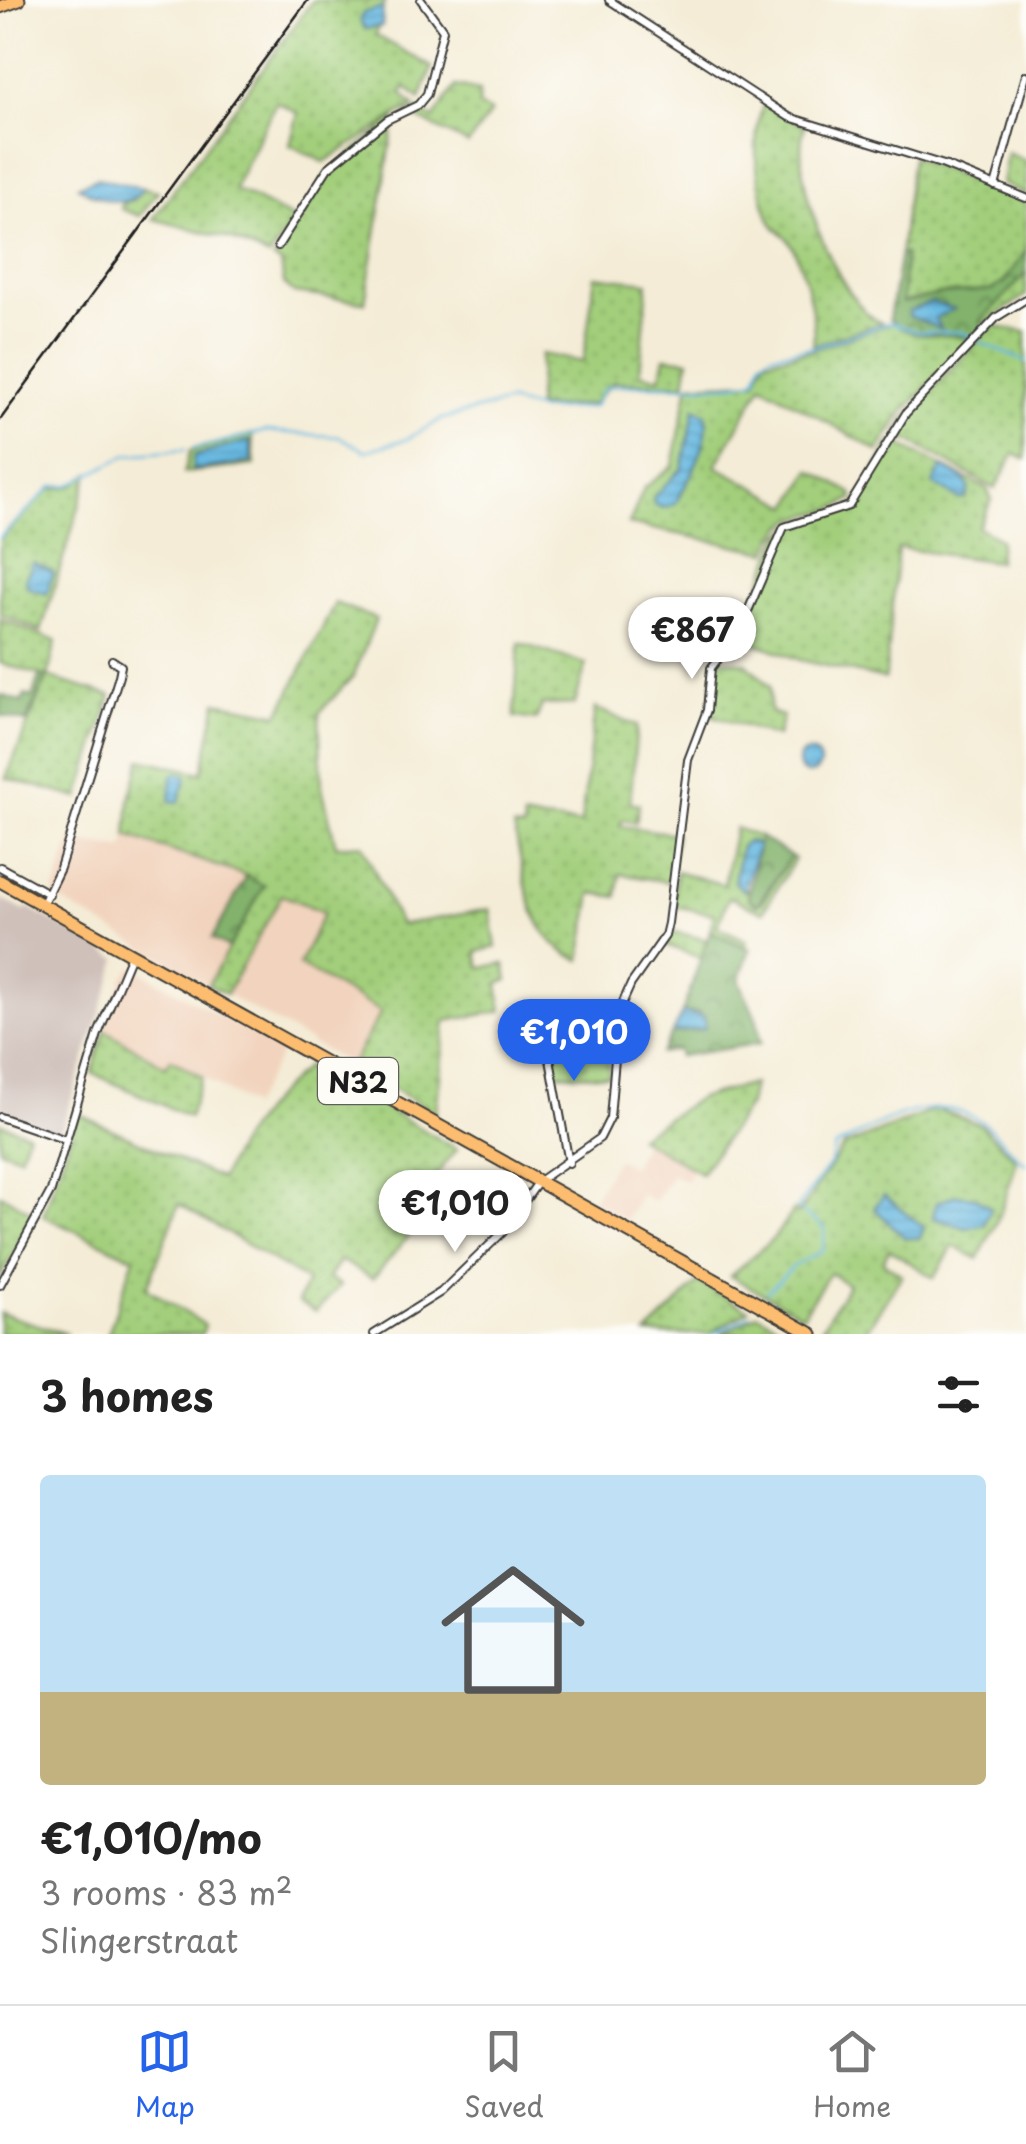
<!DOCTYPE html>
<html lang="en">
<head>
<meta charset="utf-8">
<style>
  body { margin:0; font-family:"Playpen Sans",sans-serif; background:#f6f6f6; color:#222; height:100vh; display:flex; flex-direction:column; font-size:38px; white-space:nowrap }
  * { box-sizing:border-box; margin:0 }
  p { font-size:32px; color:#767676 }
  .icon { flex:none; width:55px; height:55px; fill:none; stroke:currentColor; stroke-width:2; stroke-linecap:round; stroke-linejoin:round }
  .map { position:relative; height:1334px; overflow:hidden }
  .drawer { display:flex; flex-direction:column; background:#fff; flex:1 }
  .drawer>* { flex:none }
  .price { position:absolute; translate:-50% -85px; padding:0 22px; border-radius:35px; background:#fff; color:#222; font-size:32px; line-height:65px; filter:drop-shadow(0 2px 5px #0008) }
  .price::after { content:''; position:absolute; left:50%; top:60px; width:30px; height:22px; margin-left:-15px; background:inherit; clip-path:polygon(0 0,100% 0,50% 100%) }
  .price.selected { background:#2563eb; color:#fff }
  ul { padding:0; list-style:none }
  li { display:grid; align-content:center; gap:20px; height:530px; padding:0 40px }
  li span { display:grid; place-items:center; height:310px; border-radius:10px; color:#555 }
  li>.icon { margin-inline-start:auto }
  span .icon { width:180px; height:180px; fill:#fffc; stroke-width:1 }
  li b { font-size:42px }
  h2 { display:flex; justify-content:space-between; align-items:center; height:120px; padding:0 40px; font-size:42px }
  .menu { display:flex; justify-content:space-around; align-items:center; height:140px; border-top:2px solid #e0e0e0; background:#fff; font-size:28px; color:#767676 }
  .menu a { display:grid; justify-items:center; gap:5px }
  .menu .selected { color:#2563eb }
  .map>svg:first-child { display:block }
  .built { fill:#f2d4be }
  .industrial { fill:#cfc0ba }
  .grass { fill:url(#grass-dots); stroke:#60764c; stroke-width:2.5 }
  .forest { fill:url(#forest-crowns); stroke:#4f6744; stroke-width:2.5 }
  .water { fill:url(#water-rules); stroke:#426a7f; stroke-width:2.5 }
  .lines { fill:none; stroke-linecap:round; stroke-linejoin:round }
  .stream { stroke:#67b9e2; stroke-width:2.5 }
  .minor-casing { stroke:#3c3b38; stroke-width:10 }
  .primary-casing { stroke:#3c3b38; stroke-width:15 }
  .minor { stroke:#fff; stroke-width:6 }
  .primary { stroke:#fcbd6f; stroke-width:11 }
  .rail { stroke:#1c1c1c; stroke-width:2.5 }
  .labels { text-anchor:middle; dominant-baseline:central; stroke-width:8; stroke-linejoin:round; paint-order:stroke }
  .shield { fill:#fdfcf7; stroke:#605f5e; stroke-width:2.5 }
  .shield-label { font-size:28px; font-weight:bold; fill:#1c1c1c }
</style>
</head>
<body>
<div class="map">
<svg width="1026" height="1334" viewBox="0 0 1026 1334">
  <defs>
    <pattern id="grass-dots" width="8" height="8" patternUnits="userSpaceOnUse" patternTransform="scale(2.5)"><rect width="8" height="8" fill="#a3cf7c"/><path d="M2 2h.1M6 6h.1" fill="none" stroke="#8cb16b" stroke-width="1.8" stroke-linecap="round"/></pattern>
    <pattern id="forest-crowns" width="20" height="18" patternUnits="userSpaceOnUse" patternTransform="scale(2.5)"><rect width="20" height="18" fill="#82b26c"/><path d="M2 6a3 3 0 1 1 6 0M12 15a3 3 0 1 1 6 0" fill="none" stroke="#6a9058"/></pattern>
    <pattern id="water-rules" width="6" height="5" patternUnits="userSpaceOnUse" patternTransform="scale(2.5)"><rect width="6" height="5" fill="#67b9e2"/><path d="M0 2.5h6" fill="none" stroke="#599ec1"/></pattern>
  </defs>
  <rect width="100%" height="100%" fill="#fdfcf7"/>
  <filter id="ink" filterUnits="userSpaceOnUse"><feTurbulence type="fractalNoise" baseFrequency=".01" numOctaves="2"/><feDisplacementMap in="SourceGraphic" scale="20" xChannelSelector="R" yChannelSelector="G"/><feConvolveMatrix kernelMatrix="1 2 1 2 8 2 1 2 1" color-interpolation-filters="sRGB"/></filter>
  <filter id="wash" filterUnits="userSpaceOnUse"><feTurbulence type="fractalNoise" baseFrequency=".0048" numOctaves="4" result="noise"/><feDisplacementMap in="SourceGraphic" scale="40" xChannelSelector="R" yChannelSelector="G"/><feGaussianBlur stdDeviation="2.25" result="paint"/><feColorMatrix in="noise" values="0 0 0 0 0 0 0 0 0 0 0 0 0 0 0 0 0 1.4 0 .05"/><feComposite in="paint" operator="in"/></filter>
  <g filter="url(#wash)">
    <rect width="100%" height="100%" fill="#f4ecd6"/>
    <g class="built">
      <path d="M127 836 247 876 213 939 229 948 208 985 53 896 72 841 124 849Z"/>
      <path d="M282 894 325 913 299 965 381 1012 351 1065 226 994Z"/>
      <path d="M133 967 282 1051 252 1106 172 1059 166 1068 144 1057 146 1053 105 1030 124 975Z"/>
      <path d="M645 1141 693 1168 686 1181 672 1175 655 1201 641 1194 626 1221 592 1201 617 1158 632 1166Z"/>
    </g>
    <path class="industrial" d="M0 898 25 911 27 907 118 959 60 1133 0 1114Z"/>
    <g class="grass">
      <path d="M313 0H385L376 35 432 67 420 99 406 87 401 93 414 105 324 162 290 145 298 113 276 102 234 189 294 219 269 257 231 239 153 219Z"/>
      <path d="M456 86 479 91V106L491 112 468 144 407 113 419 109 433 119Z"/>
      <path d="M764 103 805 126C787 171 837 302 881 323L813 345C817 319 804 264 789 241 783 232 773 230 769 218 756 183 750 138 764 103Z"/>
      <path d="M395 118 365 302 294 293 284 284 281 263 274 259 330 171Z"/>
      <path d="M1007 153 1026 161V195L1002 184Z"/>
      <path d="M912 157 1026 202V251L1003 283 991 290 940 294 901 303 905 254H900Z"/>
      <path d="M143 188 158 191 140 216 121 209 122 203 133 200Z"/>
      <path d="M1026 274V295L983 325 980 321Z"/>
      <path d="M595 276 648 282 640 373 660 378 665 357 689 360 685 384 613 382 593 404 541 408 536 406 541 354 583 362Z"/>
      <path d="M893 323C917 338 949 330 974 340L902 413 878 451 762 385 716 466 790 506 811 470 852 493 853 498C819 524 787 501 768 552L629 524 644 488 673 466 689 384 756 381 764 360 812 350Z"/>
      <path d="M993 326 1026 332V459L1014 454 995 489 897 434 906 418Z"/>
      <path d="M252 434 255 465 184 473 190 451Z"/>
      <path d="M892 441 987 489 992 500 978 527 1000 539 998 562 898 548 885 679 800 660 739 637 781 535 797 523 853 509Z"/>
      <path d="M89 474 41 631 0 614V539L50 489 72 486Z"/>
      <path d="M335 603 376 619 354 675 319 713 322 787 336 846 362 844 400 925 490 909 496 947 477 952 480 967 505 964 508 980 498 984 502 1011 446 1021 436 1113 351 1065 381 1012 299 965 324 912 282 895 226 994 208 985 264 886 247 876 127 836 130 798 141 759 202 773 217 702 279 714Z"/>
      <path d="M0 619 56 641 48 677 111 696 79 798 6 778 47 677 0 663Z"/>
      <path d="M519 643 586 664 575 704 542 705 536 720 514 717Z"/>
      <path d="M720 659 746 663 770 686V712L783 716 777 737 710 715 714 676Z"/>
      <path d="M595 708 637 726 630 803 639 804 636 822 622 820 620 826 676 834 669 882 620 874 617 897 592 893 581 960C527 942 526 878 514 828L523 829 524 818 581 824Z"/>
      <path d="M735 828 760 837 758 845 753 842 741 847 734 882 744 891 749 888 748 898 761 903 791 856 795 859 763 912 729 897 717 926 747 941 745 947 710 931 714 914 674 906 676 871 724 885Z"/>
      <path d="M671 931 707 940 701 958 664 944Z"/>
      <path d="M105 1030 166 1067 171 1059 202 1077 189 1117 92 1073Z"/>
      <path d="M549 1041 609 1061V1076L554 1073Z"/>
      <path d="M309 1065 457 1149 403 1217 415 1228 373 1279 340 1260 328 1278 340 1285 316 1312 298 1302 307 1281 179 1204 147 1288 205 1325 202 1334H108L134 1258 43 1216 78 1114 221 1179C241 1133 270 1097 309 1065Z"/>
      <path d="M753 1084 749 1105 701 1173 638 1137 699 1098Z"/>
      <path d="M936 1109 980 1124 1017 1160 1000 1215 978 1259 953 1246 934 1278 889 1249 883 1262 902 1275 864 1334H834L822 1327 848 1285 830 1273 802 1315 730 1276 774 1238 794 1210 799 1213 844 1146Z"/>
      <path d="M0 1123 28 1133 20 1156 0 1149Z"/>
      <path d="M0 1194 35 1214 0 1278Z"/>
      <path d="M698 1282 749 1310 709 1334H647Z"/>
      <path d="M0 1313 67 1334H0Z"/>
      <path d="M758 1314 793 1334H721Z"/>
    </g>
    <g class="forest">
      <path d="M1026 251V274L981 321 983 325 974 340C945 329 914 344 889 319L900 254H905L902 303 940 294 991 290 1003 283Z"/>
      <path d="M40 675 47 677 26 722 0 715V695L22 702 25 695 32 697Z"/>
      <path d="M760 837 791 856 757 905 748 898Z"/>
      <path d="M247 876 264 886 229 948 212 939Z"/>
      <path d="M710 931 750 949 739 980 757 1020 761 1043 679 1056 677 1049 661 1053 672 1033 700 1029V1013H682Z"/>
    </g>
    <g class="water">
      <path d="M383 7 382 26 365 29 360 20 363 13Z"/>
      <path d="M97 178 143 188C129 212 97 199 78 186Z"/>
      <path d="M931 302 954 309 935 318 941 329 909 316V311Z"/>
      <path d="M695 408 706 414C712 440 688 482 675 504L663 508 654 504 653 498 682 468Z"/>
      <path d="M250 440 252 462 192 470 194 456Z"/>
      <path d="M942 467 964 479 969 488 966 498 959 499 933 484Z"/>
      <path d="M33 563 53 572 47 594 29 588 25 580Z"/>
      <circle cx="809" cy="763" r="11"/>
      <path d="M177 773 187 776 179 802 170 801 172 775Z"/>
      <path d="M748 841 758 845 744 891 734 882 741 847Z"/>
      <path d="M682 1013 704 1016 705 1028 672 1033Z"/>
      <path d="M884 1195 924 1228 920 1238H905L874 1208Z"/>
      <path d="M956 1195 974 1197 991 1208 984 1224 966 1228 933 1218 936 1203Z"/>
    </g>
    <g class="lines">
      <g class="stream">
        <path d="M980 342 1026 362"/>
        <path d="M193 449 266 431 340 437 366 451 407 439 442 419 509 402 541 410 593 407C598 402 600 392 606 388 616 380 728 392 756 379L762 360 772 354 817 346 889 323 918 332H960L972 337"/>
        <path d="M0 537 53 486 70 485 127 455 185 450"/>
        <path d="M767 1292 794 1266 823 1250 825 1228 797 1208 831 1162 835 1147C881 1123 931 1090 981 1121 998 1133 1010 1152 1026 1164"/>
        <path d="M714 1334 750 1315"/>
      </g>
    </g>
  </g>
  <g filter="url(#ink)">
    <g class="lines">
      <g class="minor-casing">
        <g id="minor">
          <path d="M609 0 789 117 944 165 1026 198"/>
          <path d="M995 186 1026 75"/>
          <path d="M278 246 328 168 387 120 418 105 427 94 443 30 421 0"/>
          <path d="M0 867 49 894"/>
          <path d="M43 903 60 868 119 676 121 666 112 660"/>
          <path d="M552 1005 547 1043 569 1163"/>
          <path d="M0 1117 66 1140"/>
          <path d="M0 1285 51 1191 98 1034 131 955"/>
          <path d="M374 1334 441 1292 502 1233 539 1181 600 1138 610 1118 619 1011 631 984 665 936 668 923 688 760 707 710 711 668 739 632 784 527 849 506 906 413 997 317 1026 299"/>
        </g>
      </g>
      <g class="primary-casing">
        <g id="primary">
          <path d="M0 7 19 0"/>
          <path d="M0 881 812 1334"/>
        </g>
      </g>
      <use href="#minor" class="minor"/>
      <use href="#primary" class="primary"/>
      <path class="rail" d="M0 420 308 0"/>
    </g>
  </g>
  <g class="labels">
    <rect class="shield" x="318" y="1058" width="80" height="46" rx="8"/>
    <g class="shield-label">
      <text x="358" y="1081">N32</text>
    </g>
  </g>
</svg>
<b class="price" style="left:692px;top:682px">€867</b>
<b class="price selected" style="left:574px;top:1084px">€1,010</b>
<b class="price" style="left:455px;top:1255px">€1,010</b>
</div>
<section class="drawer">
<h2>3 homes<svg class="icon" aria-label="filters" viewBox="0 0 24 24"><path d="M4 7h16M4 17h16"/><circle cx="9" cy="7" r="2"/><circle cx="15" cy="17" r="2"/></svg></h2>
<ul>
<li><span style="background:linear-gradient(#bfe0f5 70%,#c2b280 0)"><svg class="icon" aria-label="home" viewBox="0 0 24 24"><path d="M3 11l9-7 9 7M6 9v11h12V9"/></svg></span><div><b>€1,010/mo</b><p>3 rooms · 83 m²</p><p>Slingerstraat</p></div></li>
</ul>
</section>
<nav class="menu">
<a class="selected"><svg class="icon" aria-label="map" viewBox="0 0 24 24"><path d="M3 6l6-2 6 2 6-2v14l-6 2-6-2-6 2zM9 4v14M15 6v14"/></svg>Map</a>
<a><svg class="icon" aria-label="saved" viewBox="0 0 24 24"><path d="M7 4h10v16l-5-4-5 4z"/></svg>Saved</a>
<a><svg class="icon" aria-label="home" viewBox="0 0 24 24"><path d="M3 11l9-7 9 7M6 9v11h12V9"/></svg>Home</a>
</nav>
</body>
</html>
